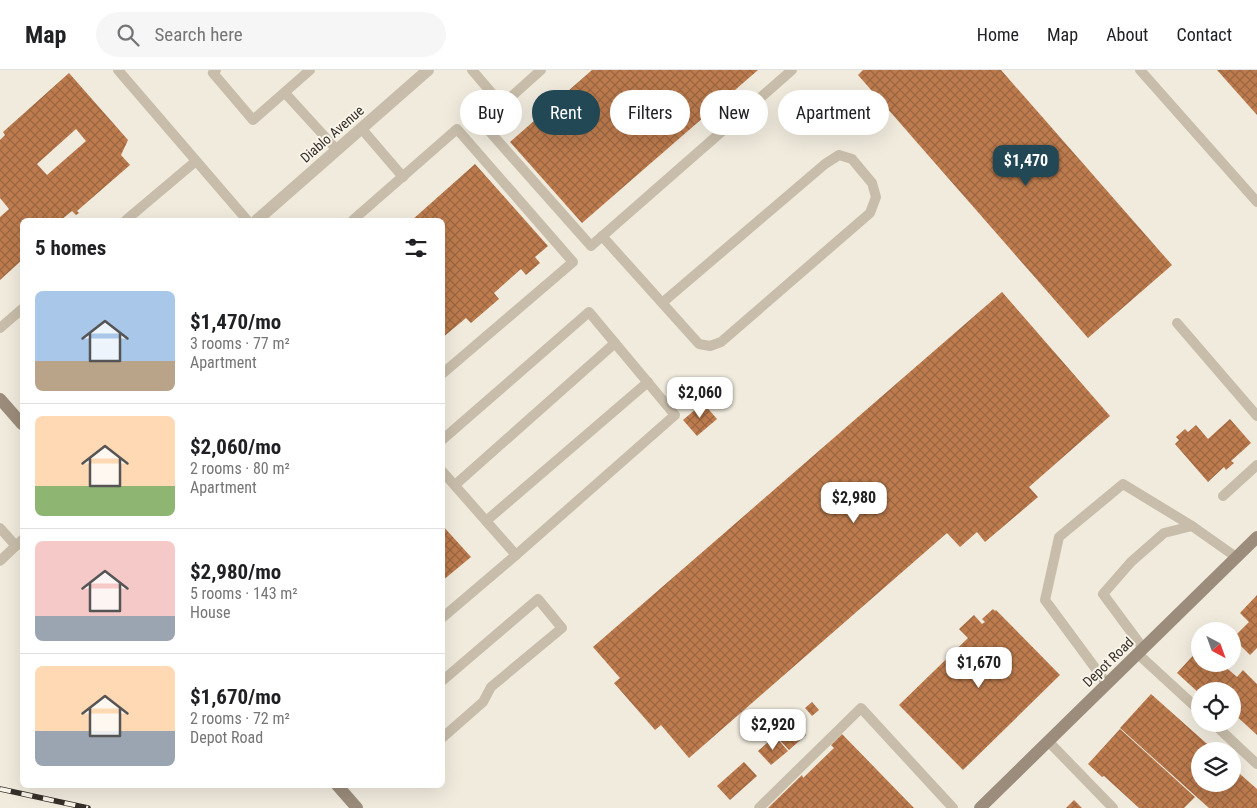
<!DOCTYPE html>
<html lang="en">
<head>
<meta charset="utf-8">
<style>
  body { margin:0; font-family:"Roboto Condensed",sans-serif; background:#f6f6f6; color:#202124; height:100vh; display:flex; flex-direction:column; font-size:19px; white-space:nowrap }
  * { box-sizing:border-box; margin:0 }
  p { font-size:16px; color:#757577 }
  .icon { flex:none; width:28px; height:28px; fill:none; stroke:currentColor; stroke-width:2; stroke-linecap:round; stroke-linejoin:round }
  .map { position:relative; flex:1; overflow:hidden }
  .sheet { position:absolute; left:20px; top:148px; width:425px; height:570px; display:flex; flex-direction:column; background:#fff; border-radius:8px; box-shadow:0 5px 20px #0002 }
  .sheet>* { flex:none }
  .guide { position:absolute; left:460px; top:20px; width:475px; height:45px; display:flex; gap:10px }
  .needle { width:32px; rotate:139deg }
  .tools { position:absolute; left:1191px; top:552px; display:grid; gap:10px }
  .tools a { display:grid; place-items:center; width:50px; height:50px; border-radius:50%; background:#fff; box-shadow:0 5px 20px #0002; font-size:25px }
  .price { position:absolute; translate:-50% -42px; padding:0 11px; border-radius:10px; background:#fff; color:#222; font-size:16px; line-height:32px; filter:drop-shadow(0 1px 2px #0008) }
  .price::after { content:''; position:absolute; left:50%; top:30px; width:15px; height:11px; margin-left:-8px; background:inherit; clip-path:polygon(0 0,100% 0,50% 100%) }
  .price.current { background:#214854; color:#fff }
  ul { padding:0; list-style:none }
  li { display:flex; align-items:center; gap:15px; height:125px; padding:0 15px }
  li+li { border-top:1px solid #e0e0e0 }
  li span { display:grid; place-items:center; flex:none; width:140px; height:100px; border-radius:8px; color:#555 }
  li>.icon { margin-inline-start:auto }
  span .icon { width:60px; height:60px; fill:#fffc; stroke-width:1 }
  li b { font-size:21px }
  h2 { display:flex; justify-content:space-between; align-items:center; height:60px; padding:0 15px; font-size:21px }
  .tag { padding:0 18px; border-radius:22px; background:#fff; box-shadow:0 5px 20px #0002; font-size:18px; line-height:45px }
  .tag.current { background:#214854; color:#fff }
  header { display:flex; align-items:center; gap:30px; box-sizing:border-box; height:70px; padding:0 25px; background:#fff; border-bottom:1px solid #e0e0e0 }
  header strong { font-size:24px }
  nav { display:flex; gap:28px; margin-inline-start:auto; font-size:18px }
  .search { width:350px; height:45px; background:#f6f6f6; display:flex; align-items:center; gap:12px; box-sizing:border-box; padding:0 18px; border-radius:28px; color:#757577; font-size:19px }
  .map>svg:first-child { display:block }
  .building { fill:url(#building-cross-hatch); fill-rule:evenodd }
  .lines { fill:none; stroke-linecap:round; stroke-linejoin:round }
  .lane { stroke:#c8bdaa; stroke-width:10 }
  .street { stroke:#c8bdaa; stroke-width:12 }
  .secondary { stroke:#9b8c7b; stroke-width:12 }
  .rail-casing { stroke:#362f29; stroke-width:5.5 }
  .rail { stroke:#f8f4e9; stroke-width:4; stroke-dasharray:11; stroke-linecap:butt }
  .labels { text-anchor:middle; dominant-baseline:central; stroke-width:4; stroke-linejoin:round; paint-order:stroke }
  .street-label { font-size:14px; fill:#362f29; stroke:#f8f4e9 }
</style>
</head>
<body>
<header>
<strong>Map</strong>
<div class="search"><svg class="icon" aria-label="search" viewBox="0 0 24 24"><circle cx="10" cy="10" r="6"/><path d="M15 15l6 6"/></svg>Search here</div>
<nav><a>Home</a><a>Map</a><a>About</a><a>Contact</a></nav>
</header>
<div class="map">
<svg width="1257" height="738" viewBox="0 0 1257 738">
  <defs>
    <pattern id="building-cross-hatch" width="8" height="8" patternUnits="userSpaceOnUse" patternTransform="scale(1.25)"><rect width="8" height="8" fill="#be7c4e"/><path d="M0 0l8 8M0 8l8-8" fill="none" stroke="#9b6641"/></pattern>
  </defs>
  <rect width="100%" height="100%" fill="#f0ebdd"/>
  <g class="building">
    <path d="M592 0H758L582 153 510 72Z"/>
    <path d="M863 0H1001L1172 195 1088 268 858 5Z"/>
    <path d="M1217 0H1257V45Z"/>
    <path d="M69 3 128 70 121 85 130 95 77 141 79 143 76 145 72 141 61 150H22V190L0 210V147L9 139 0 128V70L5 65 3 62ZM76 59 86 71 47 105 37 94Z"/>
    <path d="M475 94 548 176 535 187 540 193 526 205 521 199 494 223 499 229 471 253 466 248 442 268V150H412Z"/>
    <path d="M1002 222 1110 346 1029 417 1038 427 985 472 977 462 960 477 947 463 689 688 661 655 655 660 614 613 620 608 593 577Z"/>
    <path d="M703 333 717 349 697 366 683 350Z"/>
    <path d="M1230 349 1251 373 1231 391 1234 393 1226 400 1224 397 1208 412 1175 374 1179 370 1176 367 1185 359 1188 362 1196 355 1208 369Z"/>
    <path d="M442 455 471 487 442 511Z"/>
    <path d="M1257 525V578L1250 585 1233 568 1249 552 1240 543Z"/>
    <path d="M993 539 995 541 996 540 1060 605 963 700 899 635 968 568 959 559 974 545 982 554 985 552 982 549Z"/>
    <path d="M1200 578V594H1222L1237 607 1243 600 1257 614V665L1232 642V621H1200V624L1177 603Z"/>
    <path d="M1151 624 1215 681H1200V714H1232V697L1257 719V738H1209L1120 658Z"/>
    <path d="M812 632 819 640 812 646 805 638Z"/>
    <path d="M793 651 806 665 789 680 776 666Z"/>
    <path d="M1120 659 1195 727 1184 738H1139L1104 706 1102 707 1088 694Z"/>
    <path d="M842 664 914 738H768L802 705 803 708 834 678 831 675Z"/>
    <path d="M775 666 788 681 771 695 758 681Z"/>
    <path d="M744 692 757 706 730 730 717 716Z"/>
    <path d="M1074 730 1082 738H1066Z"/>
  </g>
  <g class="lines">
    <g class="lane">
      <path d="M118 0 247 150"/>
      <path d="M216 0 213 3 253 50 310 0"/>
      <path d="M472 0 502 35"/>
      <path d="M541 0 482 53 591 176 792 0"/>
      <path d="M1140 0 1257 132"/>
      <path d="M285 23 337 80"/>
      <path d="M361 58 403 107"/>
      <path d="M126 150 196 91"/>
      <path d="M353 150 457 59 573 192 442 304"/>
      <path d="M602 166 699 274 710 276 721 272 870 143 876 127 872 113 852 89 839 85 825 94 662 233"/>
      <path d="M1177 253 1257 346"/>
      <path d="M0 258 22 239"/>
      <path d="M442 370 589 242 675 345 516 485 442 548"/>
      <path d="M442 401 516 485"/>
      <path d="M455 415 615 273"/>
      <path d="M1223 426 1257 395"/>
      <path d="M486 451 648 312"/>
      <path d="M0 458 16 476"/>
      <path d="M0 491 22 470"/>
      <path d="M1143 578 1103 524 1131 492 1164 463 1192 456 1236 487"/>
      <path d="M1138 584 1200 641"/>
      <path d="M442 611 538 529 562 558 491 617 483 632 442 668"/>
      <path d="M1107 614 1045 530 1059 467 1123 414 1192 456"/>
      <path d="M1214 654 1257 694"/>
      <path d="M1048 671 1113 738"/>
      <path d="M759 738 861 638 953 738"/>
    </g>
    <path class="street" d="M257 150 428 0"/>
    <g class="secondary">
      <path d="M0 329 22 354"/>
      <path d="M337 715 357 738"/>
      <path d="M980 738 1257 467"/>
    </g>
    <g class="rail-casing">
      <path id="rail" d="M0 719 88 738"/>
    </g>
    <use href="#rail" class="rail"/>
  </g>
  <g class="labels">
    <g class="street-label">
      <text transform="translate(332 64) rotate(-41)">Diablo Avenue</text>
      <text transform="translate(1108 592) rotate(-44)">Depot Road</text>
    </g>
  </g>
</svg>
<div class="tools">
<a><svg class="needle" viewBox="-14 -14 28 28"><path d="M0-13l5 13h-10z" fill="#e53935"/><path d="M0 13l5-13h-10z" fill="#757577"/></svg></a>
<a><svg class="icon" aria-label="locate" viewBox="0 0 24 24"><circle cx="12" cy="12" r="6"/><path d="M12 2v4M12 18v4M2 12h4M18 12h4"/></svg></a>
<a><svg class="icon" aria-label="layers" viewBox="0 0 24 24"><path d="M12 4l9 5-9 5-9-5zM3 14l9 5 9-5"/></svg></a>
</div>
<b class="price current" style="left:1026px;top:117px">$1,470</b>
<b class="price" style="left:700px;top:349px">$2,060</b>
<b class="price" style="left:854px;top:454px">$2,980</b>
<b class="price" style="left:979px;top:619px">$1,670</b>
<b class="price" style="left:773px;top:681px">$2,920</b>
<div class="guide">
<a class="tag">Buy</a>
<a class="tag current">Rent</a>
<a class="tag">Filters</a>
<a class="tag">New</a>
<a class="tag">Apartment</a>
</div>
<section class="sheet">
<h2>5 homes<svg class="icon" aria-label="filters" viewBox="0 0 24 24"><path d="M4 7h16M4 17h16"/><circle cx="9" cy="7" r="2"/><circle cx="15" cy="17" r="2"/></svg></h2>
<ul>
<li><span style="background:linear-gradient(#a9c7e8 70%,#b9a48a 0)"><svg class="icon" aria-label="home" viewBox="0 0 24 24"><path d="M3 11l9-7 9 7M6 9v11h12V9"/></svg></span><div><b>$1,470/mo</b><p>3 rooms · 77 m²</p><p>Apartment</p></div></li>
<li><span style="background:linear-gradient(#ffd9b3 70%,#8fb573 0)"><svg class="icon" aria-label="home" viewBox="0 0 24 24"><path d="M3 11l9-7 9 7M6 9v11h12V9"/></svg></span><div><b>$2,060/mo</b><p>2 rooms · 80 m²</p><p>Apartment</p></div></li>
<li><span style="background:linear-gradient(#f6c9c9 75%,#9aa5b1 0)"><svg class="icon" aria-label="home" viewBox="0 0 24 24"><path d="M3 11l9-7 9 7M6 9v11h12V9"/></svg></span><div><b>$2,980/mo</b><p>5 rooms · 143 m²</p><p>House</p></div></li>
<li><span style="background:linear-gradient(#ffd9b3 65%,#9aa5b1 0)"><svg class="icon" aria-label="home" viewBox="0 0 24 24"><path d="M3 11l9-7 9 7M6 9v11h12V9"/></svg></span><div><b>$1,670/mo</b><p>2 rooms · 72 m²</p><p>Depot Road</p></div></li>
</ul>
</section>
</div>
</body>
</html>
